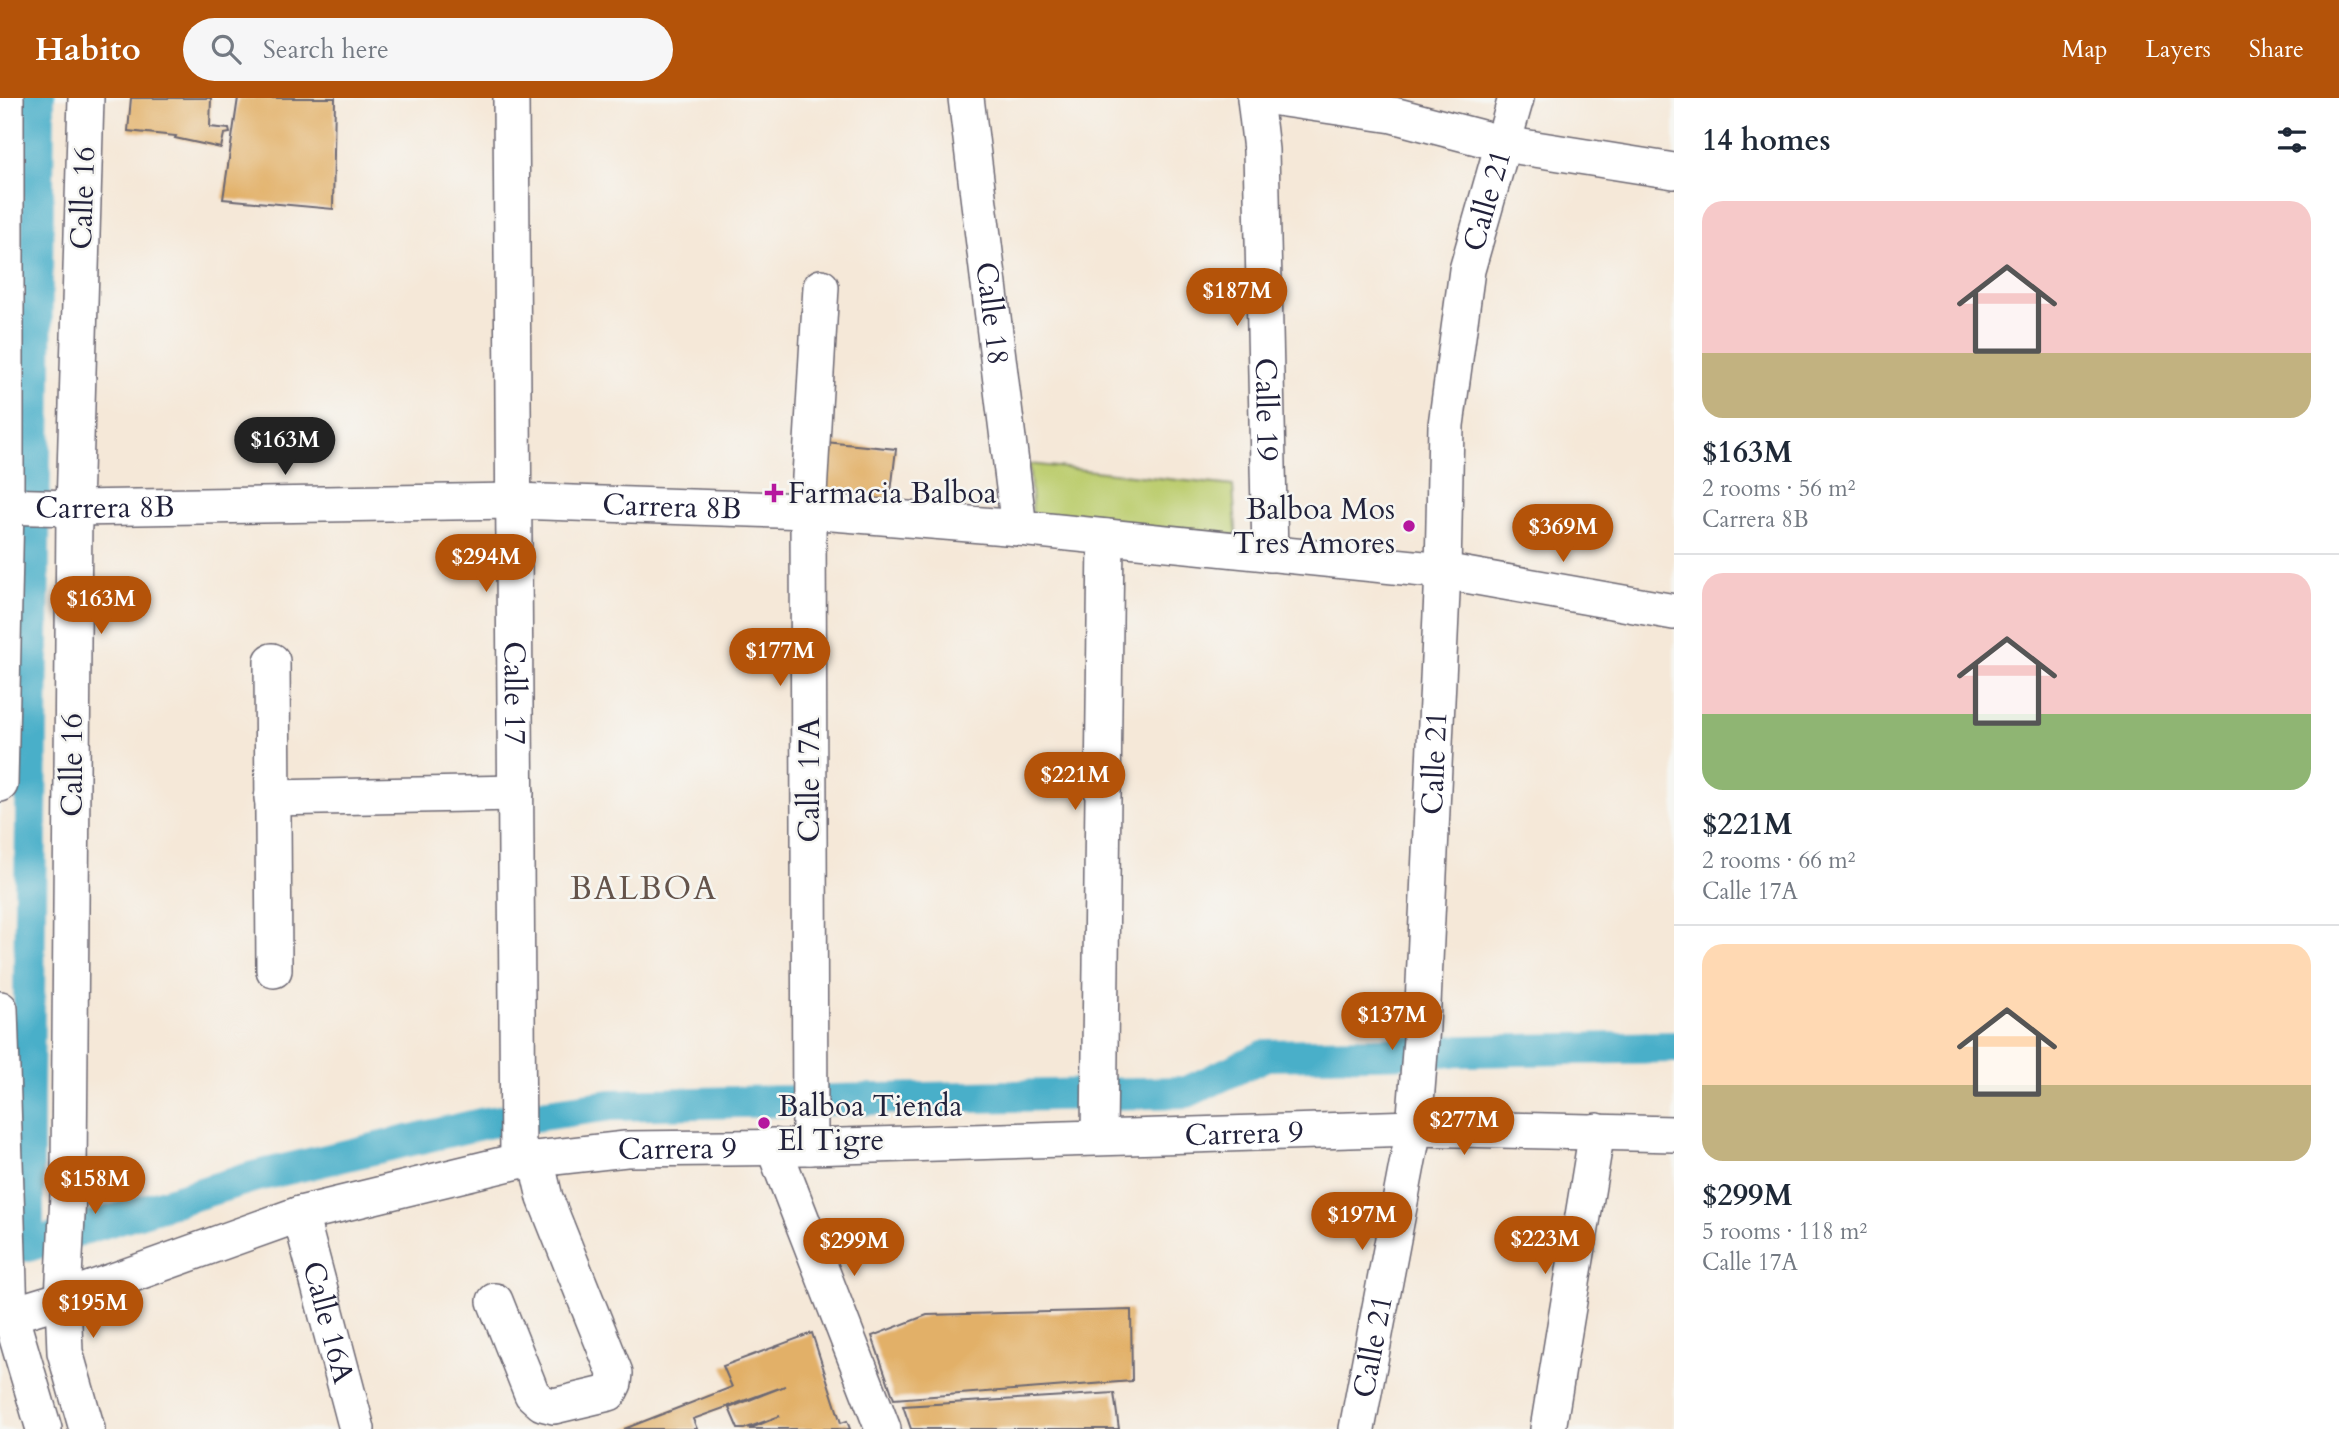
<!DOCTYPE html>
<html lang="en">
<head>
<meta charset="utf-8">
<style>
  body { margin:0; font-family:Cardo,serif; background:#f6f6f7; color:#1f2937; height:100vh; display:flex; flex-direction:column; font-size:26px; white-space:nowrap }
  * { box-sizing:border-box; margin:0 }
  p { font-size:23px; color:#747a83 }
  .icon { flex:none; width:38px; height:38px; fill:none; stroke:currentColor; stroke-width:2; stroke-linecap:round; stroke-linejoin:round }
  .map { position:relative; flex:1; overflow:hidden }
  .details { display:flex; flex-direction:column; background:#fff; width:665px }
  .details>* { flex:none }
  .price { position:absolute; translate:-50% -60px; padding:0 16px; border-radius:24px; background:#b45309; color:#fff; font-size:23px; line-height:46px; filter:drop-shadow(0 2px 4px #0008) }
  .price::after { content:''; position:absolute; left:50%; top:42px; width:21px; height:16px; margin-left:-10px; background:inherit; clip-path:polygon(0 0,100% 0,50% 100%) }
  .price.active { background:#222; color:#fff }
  ul { padding:0; list-style:none }
  li { display:grid; align-content:center; gap:14px; height:371px; padding:0 28px }
  li+li { border-top:2px solid #e0e1e3 }
  li span { display:grid; place-items:center; height:217px; border-radius:21px; color:#555 }
  li>.icon { margin-inline-start:auto }
  span .icon { width:126px; height:126px; fill:#fffc; stroke-width:1 }
  li b { font-size:30px }
  h2 { display:flex; justify-content:space-between; align-items:center; height:84px; padding:0 28px; font-size:30px }
  header { display:flex; align-items:center; gap:42px; box-sizing:border-box; height:98px; padding:0 35px; background:#b45309; color:#fff }
  header strong { font-size:33px }
  nav { display:flex; gap:38px; margin-inline-start:auto; font-size:24px }
  .search { width:490px; height:63px; background:#f6f6f7; display:flex; align-items:center; gap:18px; box-sizing:border-box; padding:0 24px; border-radius:38px; color:#747a83; font-size:26px }
  main { display:flex; flex:1; min-height:0 }
  .map>svg:first-child { display:block }
  .green { fill:#bdce71; stroke:#707856; stroke-width:2 }
  .lines { fill:none; stroke-linecap:round; stroke-linejoin:round }
  .canal { stroke:#4aafc9; stroke-width:32 }
  .building { fill:#e2b068 }
  .minor-casing { stroke:#6c6772; stroke-width:38 }
  .minor { stroke:#fff; stroke-width:35 }
  .poi-dot { fill:#b5179e; stroke:#f6f6f2; stroke-width:2.5 }
  .labels { text-anchor:middle; dominant-baseline:central; stroke-width:5; stroke-linejoin:round; paint-order:stroke }
  .street-label { font-size:30px; fill:#22223b; stroke:#f6f6f2 }
  .poi-label { font-size:30px; fill:#22223b; stroke:#f6f6f2; text-anchor:start }
  .neighbourhood-label { font-size:32px; letter-spacing:2px; fill:#65544b; stroke:#f6f6f2 }
</style>
</head>
<body>
<header>
<strong>Habito</strong>
<div class="search"><svg class="icon" aria-label="search" viewBox="0 0 24 24"><circle cx="10" cy="10" r="6"/><path d="M15 15l6 6"/></svg>Search here</div>
<nav><a>Map</a><a>Layers</a><a>Share</a></nav>
</header>
<main>
<div class="map">
<svg width="1674" height="1331" viewBox="0 0 1674 1331">
  <rect width="100%" height="100%" fill="#f6f6f2"/>
  <filter id="ink" filterUnits="userSpaceOnUse"><feTurbulence type="fractalNoise" baseFrequency=".0143" numOctaves="2"/><feDisplacementMap in="SourceGraphic" scale="14" xChannelSelector="R" yChannelSelector="G"/><feConvolveMatrix kernelMatrix="1 2 1 2 8 2 1 2 1" color-interpolation-filters="sRGB"/></filter>
  <filter id="wash" filterUnits="userSpaceOnUse"><feTurbulence type="fractalNoise" baseFrequency=".00686" numOctaves="4" result="noise"/><feDisplacementMap in="SourceGraphic" scale="28" xChannelSelector="R" yChannelSelector="G"/><feGaussianBlur stdDeviation="1.57" result="paint"/><feColorMatrix in="noise" values="0 0 0 0 0 0 0 0 0 0 0 0 0 0 0 0 0 1.4 0 .05"/><feComposite in="paint" operator="in"/></filter>
  <g filter="url(#wash)">
    <rect width="100%" height="100%" fill="#f5e8d8"/>
    <path class="green" d="M1029 366 1233 388 1237 445 1033 422Z"/>
    <g class="lines">
      <path class="canal" d="M39 0 28 993V1148L253 1079 485 1025 611 1007 1187 994 1266 957 1674 949"/>
    </g>
    <g id="blocks">
      <g class="building">
        <path d="M131 0H211L210 29 229 31 230 35 224 36 221 50 175 40 176 38 128 33Z"/>
        <path d="M238 0H335L333 111 223 101Z"/>
        <path d="M825 344 896 351 890 403 820 398Z"/>
        <path d="M1131 1212 1132 1283 894 1301 872 1238 927 1217Z"/>
        <path d="M812 1235 841 1325 847 1323 850 1331H749L780 1318 744 1331H738L729 1310 785 1288 693 1321 697 1331H624L732 1289 723 1268Z"/>
        <path d="M1114 1295 1119 1331H911L903 1308Z"/>
      </g>
    </g>
  </g>
  <g filter="url(#ink)">
    <use href="#blocks" fill-opacity="0" stroke="#6c6772" stroke-width="2"/>
    <g class="lines">
      <g class="minor-casing">
        <g id="minor">
          <path d="M86 0 74 410 69 1076 63 1201 65 1254 87 1331"/>
          <path id="s1" d="M511 0 518 1063"/>
          <path id="s2" d="M966 0 1019 430"/>
          <path id="s3" d="M1255 0 1261 52 1270 456"/>
          <path d="M1277 0 1393 17 1504 46 1674 73"/>
          <path id="s4" d="M0 408 74 410 514 403 808 413 1019 430 1443 473 1674 514"/>
          <path d="M272 563 274 872"/>
          <path d="M0 686 6 408V0"/>
          <path d="M272 700 516 695"/>
          <path d="M0 911 10 1216 44 1331"/>
          <path d="M1099 1039 1106 439"/>
          <path d="M773 1048 883 1331"/>
          <path d="M810 1049 808 413 821 189"/>
          <path id="s5" d="M300 1116 357 1331"/>
          <path d="M495 1203 532 1296 542 1305 554 1308 609 1295 614 1285 615 1275 545 1100 536 1061"/>
          <path id="s6" d="M0 1220 63 1201 300 1116 518 1063 626 1051 810 1049 1414 1030 1674 1036"/>
          <path id="s7" d="M1357 1331 1414 1030 1422 928 1443 473 1446 327 1467 172 1516 0"/>
          <path d="M1548 1331 1597 1033"/>
        </g>
      </g>
      <use href="#minor" class="minor"/>
    </g>
  </g>
  <g class="poi-dot">
    <path d="M770.5 384.5h7v7h7v7h-7v7h-7v-7h-7v-7h7z"/>
    <circle cx="1409" cy="428" r="7"/>
    <circle cx="764" cy="1025" r="7"/>
  </g>
  <g class="labels">
    <g class="street-label">
      <text transform="translate(83 100) rotate(-88)">Calle 16</text>
      <text stroke="none"><textPath href="#s7" startOffset="1239">Calle 21</textPath></text>
      <text stroke="none"><textPath href="#s2" startOffset="217">Calle 18</textPath></text>
      <text stroke="none"><textPath href="#s3" startOffset="312">Calle 19</textPath></text>
      <text stroke="none"><textPath href="#s4" startOffset="105">Carrera 8B</textPath></text>
      <text stroke="none"><textPath href="#s4" startOffset="672">Carrera 8B</textPath></text>
      <text stroke="none"><textPath href="#s1" startOffset="595">Calle 17</textPath></text>
      <text stroke="none"><textPath href="#s7" startOffset="672">Calle 21</textPath></text>
      <text transform="translate(72 667) rotate(-90)">Calle 16</text>
      <text transform="translate(809 682) rotate(-90)">Calle 17A</text>
      <text stroke="none"><textPath href="#s6" startOffset="1269">Carrera 9</textPath></text>
      <text stroke="none"><textPath href="#s6" startOffset="702">Carrera 9</textPath></text>
      <text stroke="none"><textPath href="#s5" startOffset="112">Calle 16A</textPath></text>
      <text stroke="none"><textPath href="#s7" startOffset="84">Calle 21</textPath></text>
    </g>
    <g class="poi-label">
      <text x="788" y="395">Farmacia Balboa</text>
      <text x="1395" y="411" text-anchor="end">Balboa Mos<tspan x="1395" dy="34">Tres Amores</tspan></text>
      <text x="778" y="1008">Balboa Tienda<tspan x="778" dy="34">El Tigre</tspan></text>
    </g>
    <g class="neighbourhood-label">
      <text x="644" y="791">BALBOA</text>
    </g>
  </g>
</svg>
<b class="price" style="left:1237px;top:230px">$187M</b>
<b class="price active" style="left:285px;top:379px">$163M</b>
<b class="price" style="left:1563px;top:466px">$369M</b>
<b class="price" style="left:486px;top:496px">$294M</b>
<b class="price" style="left:101px;top:538px">$163M</b>
<b class="price" style="left:780px;top:590px">$177M</b>
<b class="price" style="left:1075px;top:714px">$221M</b>
<b class="price" style="left:1392px;top:954px">$137M</b>
<b class="price" style="left:1464px;top:1059px">$277M</b>
<b class="price" style="left:95px;top:1118px">$158M</b>
<b class="price" style="left:1362px;top:1154px">$197M</b>
<b class="price" style="left:1545px;top:1178px">$223M</b>
<b class="price" style="left:854px;top:1180px">$299M</b>
<b class="price" style="left:93px;top:1242px">$195M</b>
</div>
<section class="details">
<h2>14 homes<svg class="icon" aria-label="filters" viewBox="0 0 24 24"><path d="M4 7h16M4 17h16"/><circle cx="9" cy="7" r="2"/><circle cx="15" cy="17" r="2"/></svg></h2>
<ul>
<li><span style="background:linear-gradient(#f6c9c9 70%,#c2b280 0)"><svg class="icon" aria-label="home" viewBox="0 0 24 24"><path d="M3 11l9-7 9 7M6 9v11h12V9"/></svg></span><div><b>$163M</b><p>2 rooms · 56 m²</p><p>Carrera 8B</p></div></li>
<li><span style="background:linear-gradient(#f6c9c9 65%,#8fb573 0)"><svg class="icon" aria-label="home" viewBox="0 0 24 24"><path d="M3 11l9-7 9 7M6 9v11h12V9"/></svg></span><div><b>$221M</b><p>2 rooms · 66 m²</p><p>Calle 17A</p></div></li>
<li><span style="background:linear-gradient(#ffd9b3 65%,#c2b280 0)"><svg class="icon" aria-label="home" viewBox="0 0 24 24"><path d="M3 11l9-7 9 7M6 9v11h12V9"/></svg></span><div><b>$299M</b><p>5 rooms · 118 m²</p><p>Calle 17A</p></div></li>
</ul>
</section>
</main>
</body>
</html>
